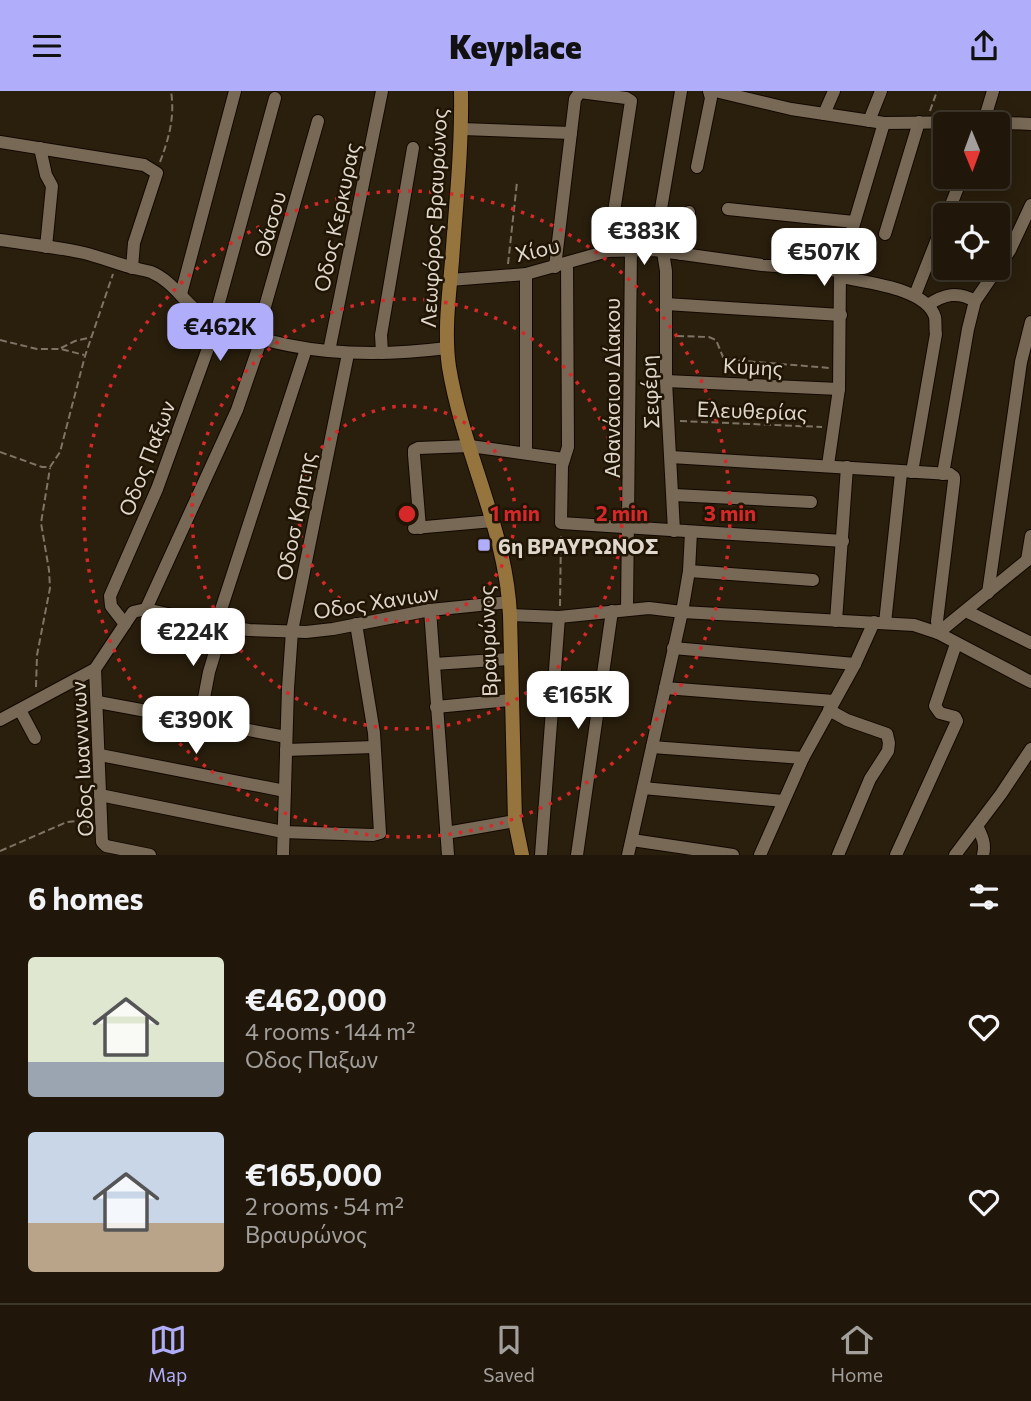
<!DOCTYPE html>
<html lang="en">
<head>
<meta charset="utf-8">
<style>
  body { margin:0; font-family:Commissioner,sans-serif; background:#282013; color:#f1f3f6; height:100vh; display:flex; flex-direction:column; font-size:26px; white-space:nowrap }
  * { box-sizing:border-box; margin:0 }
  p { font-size:23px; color:#a29f9c }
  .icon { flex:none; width:38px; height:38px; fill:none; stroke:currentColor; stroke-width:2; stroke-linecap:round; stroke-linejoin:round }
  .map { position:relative; height:764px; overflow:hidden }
  .sheet { display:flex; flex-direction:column; background:#20170a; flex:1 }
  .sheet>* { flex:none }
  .needle { width:46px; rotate:179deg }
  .tools { position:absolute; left:933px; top:21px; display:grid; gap:14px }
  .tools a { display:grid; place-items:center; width:77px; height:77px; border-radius:7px; background:#20170a; box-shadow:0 4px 18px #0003,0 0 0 2px #3d362b; font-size:35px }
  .price { position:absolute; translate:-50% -60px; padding:0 16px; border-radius:14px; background:#fff; color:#222; font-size:23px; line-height:46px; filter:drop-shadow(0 2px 4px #0008) }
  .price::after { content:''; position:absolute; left:50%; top:42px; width:21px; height:16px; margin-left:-10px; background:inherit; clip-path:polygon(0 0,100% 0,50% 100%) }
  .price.selected { background:#b0aefa; color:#111 }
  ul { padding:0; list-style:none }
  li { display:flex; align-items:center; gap:21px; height:175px; padding:0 28px }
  li span { display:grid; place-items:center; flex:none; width:196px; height:140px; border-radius:7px; color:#555 }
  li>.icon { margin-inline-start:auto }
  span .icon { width:84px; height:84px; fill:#fffc; stroke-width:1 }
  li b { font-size:30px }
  h2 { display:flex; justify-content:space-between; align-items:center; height:84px; padding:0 28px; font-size:30px }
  header { display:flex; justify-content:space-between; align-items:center; height:91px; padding:0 28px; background:#b0aefa; color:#111; font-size:32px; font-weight:800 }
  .dock { display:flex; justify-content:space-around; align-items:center; height:98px; border-top:2px solid #3d362b; background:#20170a; font-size:19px; color:#a29f9c }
  .dock a { display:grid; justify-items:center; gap:4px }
  .dock .selected { color:#b0aefa }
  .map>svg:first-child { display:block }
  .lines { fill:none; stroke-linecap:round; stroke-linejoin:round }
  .minor-casing { stroke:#120800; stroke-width:14 }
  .major-casing { stroke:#120800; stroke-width:16 }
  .path { stroke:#7e7466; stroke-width:2; stroke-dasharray:7 3.5; stroke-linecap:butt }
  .minor { stroke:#776955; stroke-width:12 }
  .major { stroke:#95743e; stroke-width:14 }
  .ring { fill:none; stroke:#d62828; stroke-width:3.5; stroke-dasharray:3.5 7 }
  .poi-dot { fill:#b0aefa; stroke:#201504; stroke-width:2.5 }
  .labels { text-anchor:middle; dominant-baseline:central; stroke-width:5; stroke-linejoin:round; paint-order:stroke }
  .street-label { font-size:21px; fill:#dfd7cc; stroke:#201504 }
  .poi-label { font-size:21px; font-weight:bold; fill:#dfd7cc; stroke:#201504; text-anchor:start }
  .centre { fill:#d62828; stroke:#201504; stroke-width:3.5 }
  .ring-label { font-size:21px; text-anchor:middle; font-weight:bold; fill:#d62828; stroke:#201504; stroke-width:5; stroke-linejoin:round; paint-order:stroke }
</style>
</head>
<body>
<header><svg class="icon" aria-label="menu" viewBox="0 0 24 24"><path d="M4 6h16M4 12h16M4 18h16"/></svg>Keyplace<svg class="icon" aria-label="share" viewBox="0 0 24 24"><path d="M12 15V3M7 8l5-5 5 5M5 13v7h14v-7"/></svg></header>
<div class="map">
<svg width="1031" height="764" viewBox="0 0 1031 764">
  <rect width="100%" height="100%" fill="#2a1f0d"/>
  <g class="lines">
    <g class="minor-casing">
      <g id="minor">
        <path d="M715 0 791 18 884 32 984 31 1031 33"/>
        <path d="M824 23 834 0"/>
        <path d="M869 30 881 0"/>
        <path d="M983 33 993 0"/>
        <path d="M462 38 571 42"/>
        <path d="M0 51 144 74 157 82 134 152 132 177"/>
        <path d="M40 57 46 84 52 95 46 156"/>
        <path d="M697 76 711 7 709 0"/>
        <path d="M728 118 854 131"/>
        <path d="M947 124 962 86"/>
        <path d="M885 143 919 31"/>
        <path d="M0 149C28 153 57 156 84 162 100 166 115 172 130 176 137 178 144 179 151 181 177 192 187 219 213 230 287 264 367 267 447 257"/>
        <path d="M654 159 681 0"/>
        <path d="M663 161 666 180V290L674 440"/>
        <path d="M681 163 689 121"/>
        <path d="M567 172 568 356 562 375 561 432 843 450"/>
        <path d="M555 176 575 8 580 1 626 7 631 10 608 160"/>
        <path d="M841 186C867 192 926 197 935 226 936 231 935 238 936 243L912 381"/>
        <path d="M450 189 526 183 608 160 654 159 762 174 840 180"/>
        <path d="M181 203 235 0"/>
        <path d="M915 204 945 128"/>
        <path d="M666 213 841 224"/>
        <path d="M928 214C944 203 958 200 975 210"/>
        <path d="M256 247 318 30"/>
        <path d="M329 260 382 0"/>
        <path d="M382 262 381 244 413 57"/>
        <path d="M666 290 839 298"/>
        <path d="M526 362V183"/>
        <path d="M671 366 950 383 954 386V390L937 530 938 542"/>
        <path d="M828 374 839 298 840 180 884 32"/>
        <path d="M943 383 968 238 975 210 1010 159 1031 114"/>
        <path d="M674 404 811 411"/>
        <path d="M414 437 493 430"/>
        <path d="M420 437 414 364V359L418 357 470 355 564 368"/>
        <path d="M1027 469 1031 445"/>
        <path d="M689 480 813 489"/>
        <path d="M988 502 1021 271 1031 231"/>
        <path d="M146 518 237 319 261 249"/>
        <path d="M627 518 631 160"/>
        <path d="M430 519 448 764"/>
        <path d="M966 520 1031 552"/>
        <path d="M510 524 559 526 649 517 682 521 914 534 938 542 1031 591"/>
        <path d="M836 530 847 376"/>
        <path d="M885 532 901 382"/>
        <path d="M125 533 111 515 110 505 157 398 215 238 214 230 275 7"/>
        <path d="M216 534 306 258"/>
        <path d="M938 542 1031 466"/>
        <path d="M673 557 855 573"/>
        <path d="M434 573 510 568"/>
        <path d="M95 578 102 751 106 755 150 764"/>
        <path d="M665 597 834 610"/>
        <path d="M98 611 286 646"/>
        <path d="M436 616 511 609"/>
        <path d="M20 619 35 647"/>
        <path d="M829 619 847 629 887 643 889 652 888 660 870 688 838 764"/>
        <path d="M200 628 209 581 223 535"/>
        <path d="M0 629 95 578 133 521 146 518 216 534 249 539 306 541 333 538 430 519 510 511"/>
        <path d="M652 656 803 667"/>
        <path d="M286 659 374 656"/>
        <path d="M100 664 285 700"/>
        <path d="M643 697 783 710"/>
        <path d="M100 704 283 741 373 744 380 742 374 642 356 533"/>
        <path d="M977 735C982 745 986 753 983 764"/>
        <path d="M446 742 515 730"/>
        <path d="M632 749 733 764"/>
        <path d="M283 764 288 597 292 540 348 263"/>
        <path d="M541 764 559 526"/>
        <path d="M577 764 612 520"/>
        <path d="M628 764 682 521 689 480 691 441"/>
        <path d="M760 764 803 667 855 573 874 531"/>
        <path d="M896 764 957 630 955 626 940 622 935 615 956 553"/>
        <path d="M955 764 1001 703 1031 658"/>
      </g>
    </g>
    <g class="major-casing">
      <path id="major" d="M461 0C462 57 456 113 452 170 449 205 444 242 449 276 463 361 506 438 510 524L515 730 522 764"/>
    </g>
    <g class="path">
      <path d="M930 20 937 0"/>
      <path d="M160 71C169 47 175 26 171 0"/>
      <path d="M508 173 517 91"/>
      <path d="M677 245 709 246 716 249 723 266 732 269 830 277"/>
      <path d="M0 249 37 258H61L84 264"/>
      <path d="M61 257 75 250 92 246"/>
      <path d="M680 330 822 336"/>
      <path d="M0 361 42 376H50L60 361 85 265 113 183"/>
      <path d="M560 515 561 443"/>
      <path d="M36 596 37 564 50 497 49 479 41 432 50 377"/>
      <path d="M0 760 67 731 76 730 89 736"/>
    </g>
    <use href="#minor" class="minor"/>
    <use href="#major" class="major"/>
  </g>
  <g class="ring">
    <circle cx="407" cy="423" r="108"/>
    <circle cx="407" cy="423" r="215"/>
    <circle cx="407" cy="423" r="323"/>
  </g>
  <rect class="poi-dot" x="477" y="447" width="14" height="14" rx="3.5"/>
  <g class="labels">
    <g class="street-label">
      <text transform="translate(336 126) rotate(-78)">Οδος Κερκυρας</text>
      <text transform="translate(433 127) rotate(-87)">Λεωφόρος Βραυρώνος</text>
      <text transform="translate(269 133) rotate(-74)">Θάσου</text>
      <text transform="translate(537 158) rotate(-13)">Χίου</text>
      <text transform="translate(753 275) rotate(3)">Κύμης</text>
      <text transform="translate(611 297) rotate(-90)">Αθανάσιου Δίακου</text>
      <text transform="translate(649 301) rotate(-93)">Σεφέρη</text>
      <text transform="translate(752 319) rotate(2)">Ελευθερίας</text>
      <text transform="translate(146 367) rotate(-69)">Οδος Παξων</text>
      <text transform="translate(295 425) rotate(-79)">Οδοσ Κρητης</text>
      <text transform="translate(376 510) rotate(-9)">Οδος Χανιων</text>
      <text transform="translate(487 550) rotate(-92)">Βραυρώνος</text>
      <text transform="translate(81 668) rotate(-93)">Οδος Ιωαννινων</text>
    </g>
    <g class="poi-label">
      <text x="498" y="454">6η ΒΡΑΥΡΩΝΟΣ</text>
    </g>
  </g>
  <circle cx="407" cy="423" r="10" class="centre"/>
  <g class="ring-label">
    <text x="515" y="430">1 min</text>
    <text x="622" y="430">2 min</text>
    <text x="730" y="430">3 min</text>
  </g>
</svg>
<div class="tools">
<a><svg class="needle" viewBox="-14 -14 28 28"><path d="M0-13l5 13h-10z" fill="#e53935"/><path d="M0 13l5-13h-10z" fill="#a29f9c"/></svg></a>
<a><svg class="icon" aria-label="locate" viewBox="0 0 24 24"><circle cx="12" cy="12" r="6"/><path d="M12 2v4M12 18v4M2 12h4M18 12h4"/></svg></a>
</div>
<b class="price" style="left:644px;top:176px">€383K</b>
<b class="price" style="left:824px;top:197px">€507K</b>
<b class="price selected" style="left:220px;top:272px">€462K</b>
<b class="price" style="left:193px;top:577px">€224K</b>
<b class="price" style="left:578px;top:640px">€165K</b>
<b class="price" style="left:196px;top:665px">€390K</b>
</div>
<section class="sheet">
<h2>6 homes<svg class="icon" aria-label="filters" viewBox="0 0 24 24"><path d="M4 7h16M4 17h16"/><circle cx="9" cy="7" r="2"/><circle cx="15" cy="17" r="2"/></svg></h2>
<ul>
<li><span style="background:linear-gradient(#dfe7d0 75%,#9aa5b1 0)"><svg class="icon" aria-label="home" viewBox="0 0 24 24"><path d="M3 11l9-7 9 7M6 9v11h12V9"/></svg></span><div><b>€462,000</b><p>4 rooms · 144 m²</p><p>Οδος Παξων</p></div><svg class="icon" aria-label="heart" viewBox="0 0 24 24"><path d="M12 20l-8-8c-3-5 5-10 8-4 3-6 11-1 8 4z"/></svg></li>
<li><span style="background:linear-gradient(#c9d6e8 65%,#b9a48a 0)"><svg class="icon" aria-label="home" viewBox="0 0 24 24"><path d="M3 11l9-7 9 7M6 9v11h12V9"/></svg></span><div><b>€165,000</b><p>2 rooms · 54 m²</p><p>Βραυρώνος</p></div><svg class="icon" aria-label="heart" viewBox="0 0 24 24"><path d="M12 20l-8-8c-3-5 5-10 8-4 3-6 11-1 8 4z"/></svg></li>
</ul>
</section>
<nav class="dock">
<a class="selected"><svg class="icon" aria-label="map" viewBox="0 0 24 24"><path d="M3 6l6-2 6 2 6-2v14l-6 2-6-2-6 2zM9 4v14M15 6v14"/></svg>Map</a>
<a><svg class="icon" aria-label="saved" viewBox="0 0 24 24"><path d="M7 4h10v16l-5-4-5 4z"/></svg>Saved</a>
<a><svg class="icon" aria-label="home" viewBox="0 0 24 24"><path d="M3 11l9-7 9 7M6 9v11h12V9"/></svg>Home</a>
</nav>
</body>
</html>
